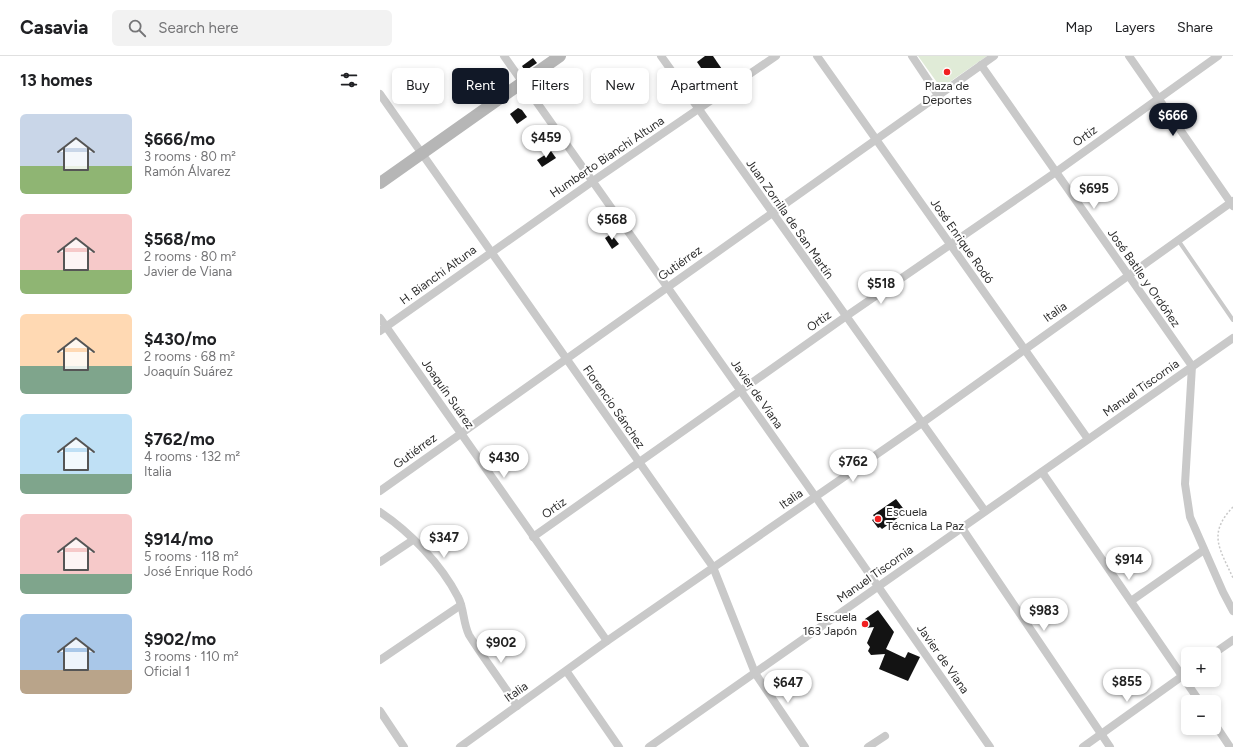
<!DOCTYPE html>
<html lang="en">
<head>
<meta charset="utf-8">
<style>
  body { margin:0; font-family:Figtree,sans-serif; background:#f2f2f2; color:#202124; height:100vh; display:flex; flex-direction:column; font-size:15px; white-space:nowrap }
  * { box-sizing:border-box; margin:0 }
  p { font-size:13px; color:#757577 }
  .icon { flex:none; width:22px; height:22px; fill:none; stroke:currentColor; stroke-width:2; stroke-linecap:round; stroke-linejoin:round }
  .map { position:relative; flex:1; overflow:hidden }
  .details { display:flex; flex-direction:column; background:#fff; width:380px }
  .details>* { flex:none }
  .guide { position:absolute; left:12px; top:12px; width:380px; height:36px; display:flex; gap:8px }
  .buttons { position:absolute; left:801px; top:591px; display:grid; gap:8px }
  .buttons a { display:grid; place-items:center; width:40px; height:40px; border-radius:6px; background:#fff; box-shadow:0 2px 6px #0003; font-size:20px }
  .price { position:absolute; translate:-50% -34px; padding:0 9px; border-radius:14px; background:#fff; color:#222; font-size:13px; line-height:26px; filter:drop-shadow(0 1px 2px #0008) }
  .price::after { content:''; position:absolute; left:50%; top:24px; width:12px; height:9px; margin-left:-6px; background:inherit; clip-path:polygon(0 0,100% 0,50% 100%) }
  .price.current { background:#111827; color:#fff }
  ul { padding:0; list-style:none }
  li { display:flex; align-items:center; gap:12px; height:100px; padding:0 20px }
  li span { display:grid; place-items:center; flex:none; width:112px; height:80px; border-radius:6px; color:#555 }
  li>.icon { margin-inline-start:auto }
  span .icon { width:48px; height:48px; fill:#fffc; stroke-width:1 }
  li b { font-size:17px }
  h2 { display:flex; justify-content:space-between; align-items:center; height:48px; padding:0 20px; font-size:17px }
  .tag { padding:0 14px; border-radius:6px; background:#fff; box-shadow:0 2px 6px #0003; font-size:14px; line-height:36px }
  .tag.current { background:#111827; color:#fff }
  header { display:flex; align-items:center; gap:24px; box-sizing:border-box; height:56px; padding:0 20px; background:#fff; border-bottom:1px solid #e0e0e0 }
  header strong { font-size:19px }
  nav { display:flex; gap:22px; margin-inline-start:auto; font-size:14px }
  .search { width:280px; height:36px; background:#f2f2f2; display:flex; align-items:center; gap:10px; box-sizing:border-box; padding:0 14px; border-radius:6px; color:#757577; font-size:15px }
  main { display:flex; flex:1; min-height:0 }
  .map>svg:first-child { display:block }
  .green { fill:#e0ebd7 }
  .building { fill:#131313 }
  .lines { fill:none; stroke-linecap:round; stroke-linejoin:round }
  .path { stroke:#c9c9c9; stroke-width:1.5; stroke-dasharray:2 2; stroke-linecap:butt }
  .lane { stroke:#c9c9c9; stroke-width:4 }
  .street { stroke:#c9c9c9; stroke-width:8 }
  .secondary { stroke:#b6b6b6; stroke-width:12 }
  .poi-dot { fill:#f11f20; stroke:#fff; stroke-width:1.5 }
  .labels { text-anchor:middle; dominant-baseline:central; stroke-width:4; stroke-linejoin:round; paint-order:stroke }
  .poi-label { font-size:12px; fill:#2c2c2c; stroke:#fff }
  .street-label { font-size:12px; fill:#2c2c2c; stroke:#fff }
</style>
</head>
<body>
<header>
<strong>Casavia</strong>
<div class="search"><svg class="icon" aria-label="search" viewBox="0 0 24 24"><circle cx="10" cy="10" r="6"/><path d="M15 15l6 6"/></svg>Search here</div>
<nav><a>Map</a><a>Layers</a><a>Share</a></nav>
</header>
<main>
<section class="details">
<h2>13 homes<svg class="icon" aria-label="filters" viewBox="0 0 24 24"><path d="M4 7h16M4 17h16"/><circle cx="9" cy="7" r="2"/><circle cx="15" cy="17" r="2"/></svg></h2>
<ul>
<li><span style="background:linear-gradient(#c9d6e8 65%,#8fb573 0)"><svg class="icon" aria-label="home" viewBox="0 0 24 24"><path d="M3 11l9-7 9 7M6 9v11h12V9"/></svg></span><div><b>$666/mo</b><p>3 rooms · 80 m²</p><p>Ramón Álvarez</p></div></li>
<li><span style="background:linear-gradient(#f6c9c9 70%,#8fb573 0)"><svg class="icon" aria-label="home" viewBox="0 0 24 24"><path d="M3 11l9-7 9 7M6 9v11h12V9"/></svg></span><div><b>$568/mo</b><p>2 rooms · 80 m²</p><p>Javier de Viana</p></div></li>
<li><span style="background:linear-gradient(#ffd9b3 65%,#7fa58c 0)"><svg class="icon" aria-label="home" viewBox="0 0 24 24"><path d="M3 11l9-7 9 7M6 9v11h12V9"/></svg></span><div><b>$430/mo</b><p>2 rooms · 68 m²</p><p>Joaquín Suárez</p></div></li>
<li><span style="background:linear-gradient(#bfe0f5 75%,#7fa58c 0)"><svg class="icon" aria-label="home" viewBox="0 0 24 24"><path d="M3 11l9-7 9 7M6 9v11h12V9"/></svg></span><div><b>$762/mo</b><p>4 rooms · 132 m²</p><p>Italia</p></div></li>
<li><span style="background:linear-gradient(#f6c9c9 75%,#7fa58c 0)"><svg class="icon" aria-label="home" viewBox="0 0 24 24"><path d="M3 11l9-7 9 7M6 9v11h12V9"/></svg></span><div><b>$914/mo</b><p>5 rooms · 118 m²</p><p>José Enrique Rodó</p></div></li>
<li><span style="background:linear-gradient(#a9c7e8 70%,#b9a48a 0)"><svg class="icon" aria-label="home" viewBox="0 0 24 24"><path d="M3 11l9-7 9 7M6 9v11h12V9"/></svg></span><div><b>$902/mo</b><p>3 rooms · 110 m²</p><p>Oficial 1</p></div></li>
</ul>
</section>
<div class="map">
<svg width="853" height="691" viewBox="0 0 853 691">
  <rect width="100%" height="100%" fill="#fff"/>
  <path class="green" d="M538 0H607L561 32Z"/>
  <g class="building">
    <path d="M325 0H333L350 25 336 34 317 6Z"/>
    <path d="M153 2 157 7 145 15 142 10Z"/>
    <path d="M138 52 142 54 147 61 137 68 130 58Z"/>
    <path d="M171 95 176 102 162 111 157 104Z"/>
    <path d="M231 178 239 188 232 193 225 182Z"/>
    <path d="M516 443 526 456 502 473 500 471 498 472 492 464 495 462 493 459Z"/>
    <path d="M498 554 514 576 506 593 525 602 528 596 540 601 528 625 499 613 505 598 491 599 488 595 490 591 487 587 494 571 486 572 484 568 485 563Z"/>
  </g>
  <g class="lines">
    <path class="path" d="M853 451C827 478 840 493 853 522"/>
    <path class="lane" d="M798 184 853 264"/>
    <g class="street">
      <path d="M124 0 435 440 610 691"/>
      <path d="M281 0 605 455"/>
      <path d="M437 0 708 383"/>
      <path d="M532 0 558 39"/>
      <path d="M749 0 853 150"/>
      <path d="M601 9 812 310 805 428 810 461 843 536 853 555"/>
      <path d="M0 38 333 511 375 617 425 691"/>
      <path d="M0 262 227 585"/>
      <path d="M0 275 213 125 396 0"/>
      <path d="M662 416 820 646"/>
      <path d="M0 435 614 0"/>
      <path d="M0 456C30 476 61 508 78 541 84 552 83 567 89 579 104 603 122 626 137 650"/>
      <path d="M582 472 730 691"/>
      <path d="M153 481 465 261 676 116 838 0"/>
      <path d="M0 506 33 484"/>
      <path d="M751 545 824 494"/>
      <path d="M833 598 853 584"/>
      <path d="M0 604 81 549"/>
      <path d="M187 616 239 691"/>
      <path d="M0 655 24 691"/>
      <path d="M834 667 850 691"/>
      <path d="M80 691 227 585 542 367 853 145"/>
      <path d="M269 691 853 282"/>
      <path d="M488 691 505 680"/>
      <path d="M703 691 808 616"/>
    </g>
    <path class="secondary" d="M0 127 180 0"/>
  </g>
  <g class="poi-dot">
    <circle cx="567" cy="16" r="4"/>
    <circle cx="498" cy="463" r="4"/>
    <circle cx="485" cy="568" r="4"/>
  </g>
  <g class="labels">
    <g class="poi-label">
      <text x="567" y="30">Plaza de<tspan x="567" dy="14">Deportes</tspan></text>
      <text x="506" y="456" text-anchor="start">Escuela<tspan x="506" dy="14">Técnica La Paz</tspan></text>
      <text x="477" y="561" text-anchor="end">Escuela<tspan x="477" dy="14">163 Japón</tspan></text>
    </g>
    <g class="street-label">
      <text transform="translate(705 80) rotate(-36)">Ortiz</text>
      <text transform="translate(227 101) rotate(-34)">Humberto Bianchi Altuna</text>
      <text transform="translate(410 163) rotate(55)">Juan Zorrilla de San Martín</text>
      <text transform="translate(582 185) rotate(55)">José Enrique Rodó</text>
      <text transform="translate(300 207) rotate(-35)">Gutiérrez</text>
      <text transform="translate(58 219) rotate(-36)">H. Bianchi Altuna</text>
      <text transform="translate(764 222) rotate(55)">José Batlle y Ordóñez</text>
      <text transform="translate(675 256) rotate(-35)">Italia</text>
      <text transform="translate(439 265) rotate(-35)">Ortiz</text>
      <text transform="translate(761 332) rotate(-35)">Manuel Tiscornia</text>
      <text transform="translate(68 338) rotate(55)">Joaquín Suárez</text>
      <text transform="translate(377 338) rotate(55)">Javier de Viana</text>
      <text transform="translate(234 351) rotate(55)">Florencio Sánchez</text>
      <text transform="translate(35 395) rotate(-36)">Gutiérrez</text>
      <text transform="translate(411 443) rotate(-35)">Italia</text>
      <text transform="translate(174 452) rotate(-35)">Ortiz</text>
      <text transform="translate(495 518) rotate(-35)">Manuel Tiscornia</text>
      <text transform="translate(563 603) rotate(55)">Javier de Viana</text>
      <text transform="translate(136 636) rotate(-35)">Italia</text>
    </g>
  </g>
</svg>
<div class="buttons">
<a>+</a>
<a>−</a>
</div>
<b class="price current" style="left:793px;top:81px">$666</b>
<b class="price" style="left:166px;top:103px">$459</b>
<b class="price" style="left:714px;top:154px">$695</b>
<b class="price" style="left:232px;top:185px">$568</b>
<b class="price" style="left:501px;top:249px">$518</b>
<b class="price" style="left:124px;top:423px">$430</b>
<b class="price" style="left:473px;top:427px">$762</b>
<b class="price" style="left:64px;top:503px">$347</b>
<b class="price" style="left:749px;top:525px">$914</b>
<b class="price" style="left:664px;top:576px">$983</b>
<b class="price" style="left:121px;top:608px">$902</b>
<b class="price" style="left:747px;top:647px">$855</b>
<b class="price" style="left:408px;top:648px">$647</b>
<div class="guide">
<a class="tag">Buy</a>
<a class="tag current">Rent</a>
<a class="tag">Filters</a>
<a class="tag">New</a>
<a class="tag">Apartment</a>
</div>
</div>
</main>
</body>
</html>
